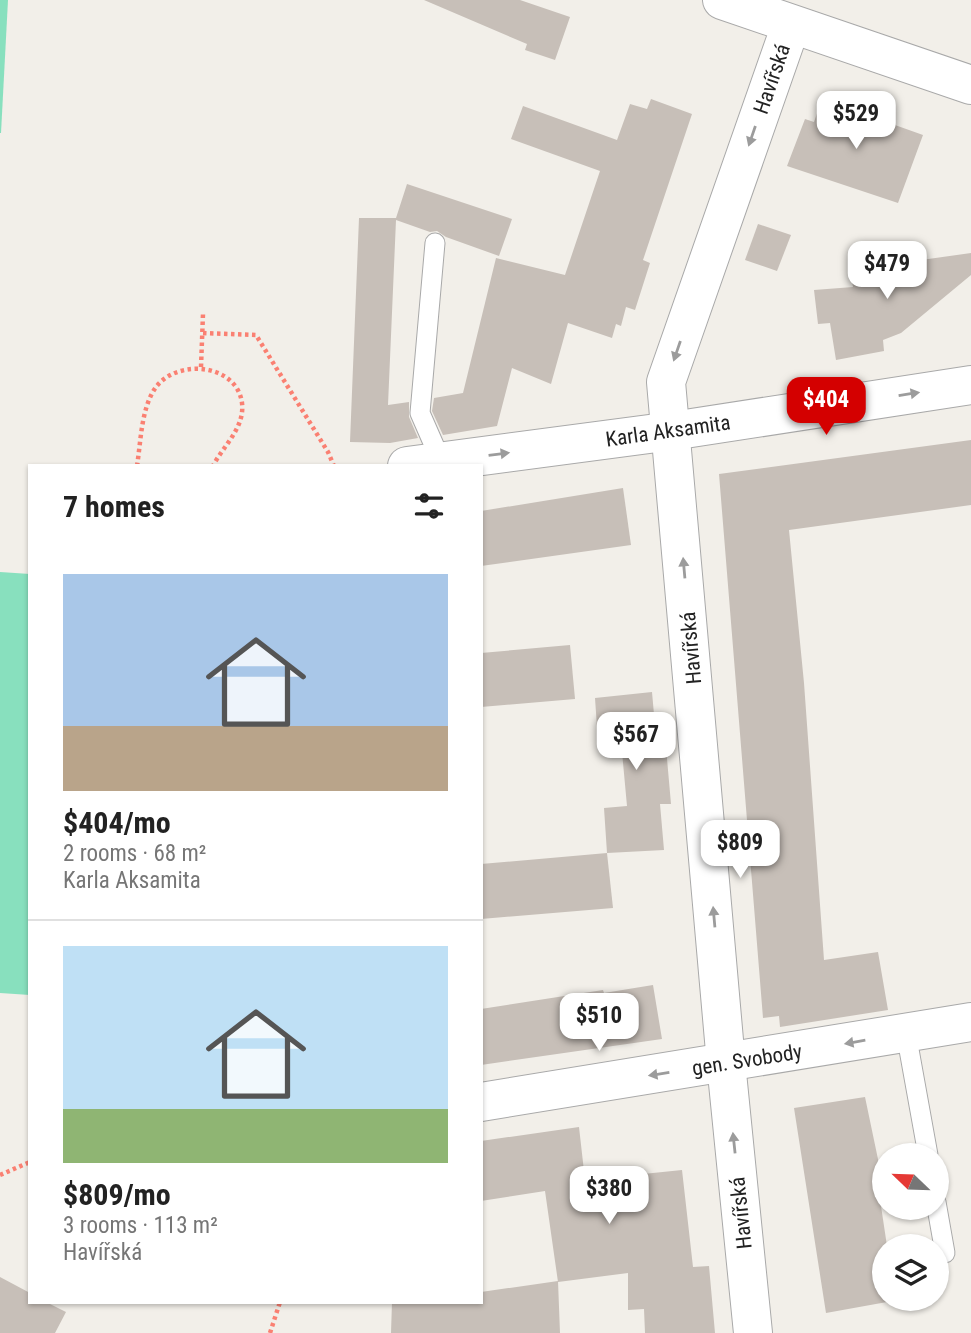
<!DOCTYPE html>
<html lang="en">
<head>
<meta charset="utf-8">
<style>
  body { margin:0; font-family:"Roboto Condensed",sans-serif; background:#f2f2f2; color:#222; height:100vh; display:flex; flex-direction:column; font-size:26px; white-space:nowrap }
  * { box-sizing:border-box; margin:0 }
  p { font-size:23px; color:#767676 }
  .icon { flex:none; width:38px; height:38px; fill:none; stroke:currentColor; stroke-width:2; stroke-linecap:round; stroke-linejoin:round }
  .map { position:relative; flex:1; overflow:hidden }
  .details { position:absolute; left:28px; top:464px; width:455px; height:840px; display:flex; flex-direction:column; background:#fff; border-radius:0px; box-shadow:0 2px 5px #0004 }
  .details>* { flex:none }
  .needle { width:46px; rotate:293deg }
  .fabs { position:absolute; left:872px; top:1143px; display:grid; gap:14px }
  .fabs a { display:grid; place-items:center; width:77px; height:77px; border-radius:50%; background:#fff; box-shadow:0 2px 5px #0004; font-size:35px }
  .price { position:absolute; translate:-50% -60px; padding:0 16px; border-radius:14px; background:#fff; color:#222; font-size:23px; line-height:46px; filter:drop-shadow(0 2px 4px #0008) }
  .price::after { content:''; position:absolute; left:50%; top:42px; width:21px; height:16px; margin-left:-10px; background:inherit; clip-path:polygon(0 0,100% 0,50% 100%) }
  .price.on { background:#d40000; color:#fff }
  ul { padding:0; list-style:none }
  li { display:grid; align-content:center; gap:14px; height:371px; padding:0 35px }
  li+li { border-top:2px solid #e0e0e0 }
  li span { display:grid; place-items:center; height:217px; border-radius:0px; color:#555 }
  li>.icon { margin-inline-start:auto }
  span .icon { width:126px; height:126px; fill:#fffc; stroke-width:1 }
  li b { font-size:30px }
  h2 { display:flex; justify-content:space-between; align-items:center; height:84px; padding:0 35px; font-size:30px }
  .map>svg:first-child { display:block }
  .pitch { fill:#88e0be }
  .building { fill:#c7bfb8 }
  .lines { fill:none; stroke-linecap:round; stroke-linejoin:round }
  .service-casing { stroke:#a9a9a9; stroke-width:21 }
  .minor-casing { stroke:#a9a9a9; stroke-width:40 }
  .path { stroke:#fa8072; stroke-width:4.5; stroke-dasharray:3.5 3.5; stroke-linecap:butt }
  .service { stroke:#fff; stroke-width:19 }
  .minor { stroke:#fff; stroke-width:38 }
  .oneway { fill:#9c9c9c }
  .labels { text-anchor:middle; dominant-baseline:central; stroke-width:7; stroke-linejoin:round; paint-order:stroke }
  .street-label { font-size:21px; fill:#222; stroke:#fff }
</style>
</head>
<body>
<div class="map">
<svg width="971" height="1333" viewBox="0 0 971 1333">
  <rect width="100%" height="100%" fill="#f2efe9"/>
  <g class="pitch">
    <path d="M0 0H8L1 133H0Z"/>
    <path d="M0 572 30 574V995L0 993Z"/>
  </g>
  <g class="building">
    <path d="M424 0H520L570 17 555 60 525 50 527 44Z"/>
    <path d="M651 99 692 114 643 260 650 263 635 310 626 307 621 326 616 324 612 338 568 323 551 384 512 368 497 426 443 435 432 411 434 398 463 393 496 258 565 275 600 171 511 139 523 106 617 140 630 104 647 109Z"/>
    <path d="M822 99 923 135 898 203 787 166 805 119 814 122Z"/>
    <path d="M407 184 512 219 499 256 446 237 437 231 430 232 396 220 388 405 409 402V417L418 438 390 443 350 442 359 218H396Z"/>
    <path d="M758 224 791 235 777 271 745 260Z"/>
    <path d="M971 253V275L901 333 883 340 884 351 836 360 830 323 818 324 814 290 853 287 850 270Z"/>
    <path d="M971 440V505L789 530 804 683 824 960 878 952 888 1010 780 1027 779 1016 763 1018 719 474Z"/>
    <path d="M623 488 631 545 481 566V511Z"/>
    <path d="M570 645 575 699 481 707V653Z"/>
    <path d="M652 692 656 737 665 736 671 804H660L664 850 607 853 604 808 627 806 621 741 598 742 595 698Z"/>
    <path d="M607 853 613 908 481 919V864Z"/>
    <path d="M653 985 662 1039 481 1065V1009L603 990 604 993Z"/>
    <path d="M865 1097 879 1164 875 1166 887 1246H883L884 1298 898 1300 826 1313 794 1108Z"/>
    <path d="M579 1127 585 1180 682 1170 693 1267 709 1266 715 1333H645L644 1309 628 1310V1273L558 1282 545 1191 481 1201V1141Z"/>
    <path d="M0 1277 30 1293V1302H46L66 1312 55 1333H0Z"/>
    <path d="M558 1281 560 1333H391L392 1302H481V1292Z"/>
  </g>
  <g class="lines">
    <g class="service-casing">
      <g id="service">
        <path d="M435 243 420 413 441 461"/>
        <path d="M906 1033 928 1155"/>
        <path d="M936 1202 945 1253"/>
      </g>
    </g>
    <g class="minor-casing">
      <g id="minor">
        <path d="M722 0 971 85"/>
        <path d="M407 466 672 431 971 385"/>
        <path d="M481 1102 971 1022"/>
        <path d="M753 1333 726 1063 666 382 791 25"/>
      </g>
    </g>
    <g class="path">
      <path d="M203 333 256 335 328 452 334 466"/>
      <path d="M201 367 203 314"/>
      <path d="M137 466C141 441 141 408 156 387 178 358 237 364 242 403 245 428 223 446 213 466"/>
      <path d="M0 1175 30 1162"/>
      <path d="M270 1333 280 1302"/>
    </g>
    <use href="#service" class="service"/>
    <use href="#minor" class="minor"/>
  </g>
  <defs><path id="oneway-solid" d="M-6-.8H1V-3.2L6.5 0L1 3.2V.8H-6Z" transform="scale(1.75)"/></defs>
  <g class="oneway">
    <use href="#oneway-solid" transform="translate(752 136) rotate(109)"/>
    <use href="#oneway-solid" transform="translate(677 351) rotate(109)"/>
    <use href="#oneway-solid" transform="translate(909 394) rotate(-9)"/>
    <use href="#oneway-solid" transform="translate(499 454) rotate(-7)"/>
    <use href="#oneway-solid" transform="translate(684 568) rotate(-95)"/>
    <use href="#oneway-solid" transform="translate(714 917) rotate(-95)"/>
    <use href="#oneway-solid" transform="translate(855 1042) rotate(170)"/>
    <use href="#oneway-solid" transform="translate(659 1074) rotate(171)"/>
    <use href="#oneway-solid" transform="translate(734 1143) rotate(-96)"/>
  </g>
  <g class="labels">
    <g class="street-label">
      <text transform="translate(772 79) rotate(-71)">Havířská</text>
      <text transform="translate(668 431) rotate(-8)">Karla Aksamita</text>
      <text transform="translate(691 648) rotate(-95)">Havířská</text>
      <text transform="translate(747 1060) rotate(-9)">gen. Svobody</text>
      <text transform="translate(741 1213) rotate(-96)">Havířská</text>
    </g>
  </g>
</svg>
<div class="fabs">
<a><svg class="needle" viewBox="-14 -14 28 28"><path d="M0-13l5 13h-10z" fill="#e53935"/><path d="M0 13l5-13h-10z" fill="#767676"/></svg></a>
<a><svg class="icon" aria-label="layers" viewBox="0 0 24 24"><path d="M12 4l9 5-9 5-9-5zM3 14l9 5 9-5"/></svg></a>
</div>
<b class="price" style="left:856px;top:151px">$529</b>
<b class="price" style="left:887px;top:301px">$479</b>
<b class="price on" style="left:826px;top:437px">$404</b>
<b class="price" style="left:636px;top:772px">$567</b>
<b class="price" style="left:740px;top:880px">$809</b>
<b class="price" style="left:599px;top:1053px">$510</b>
<b class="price" style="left:609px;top:1226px">$380</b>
<section class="details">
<h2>7 homes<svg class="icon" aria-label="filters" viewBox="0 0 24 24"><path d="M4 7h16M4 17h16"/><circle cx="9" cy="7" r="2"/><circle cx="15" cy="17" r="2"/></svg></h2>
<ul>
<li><span style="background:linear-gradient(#a9c7e8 70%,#b9a48a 0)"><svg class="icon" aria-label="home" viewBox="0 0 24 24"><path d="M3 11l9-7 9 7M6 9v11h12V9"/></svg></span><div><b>$404/mo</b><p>2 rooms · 68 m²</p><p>Karla Aksamita</p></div></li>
<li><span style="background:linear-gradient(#bfe0f5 75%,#8fb573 0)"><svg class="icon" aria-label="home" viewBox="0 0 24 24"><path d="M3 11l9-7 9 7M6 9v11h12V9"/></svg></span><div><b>$809/mo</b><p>3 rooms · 113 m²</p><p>Havířská</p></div></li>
</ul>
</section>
</div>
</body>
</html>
